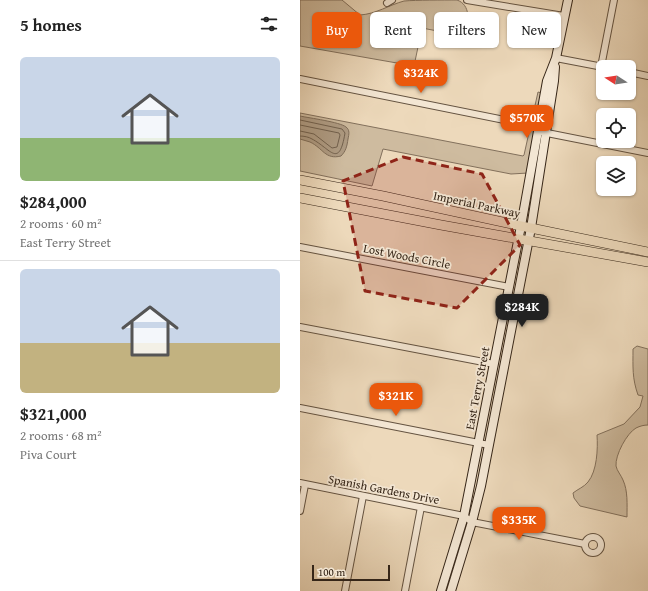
<!DOCTYPE html>
<html lang="en">
<head>
<meta charset="utf-8">
<style>
  body { margin:0; font-family:"Gentium Book Plus",serif; background:#f2f2f2; color:#222; height:100vh; display:flex; flex-direction:column; font-size:15px; white-space:nowrap }
  * { box-sizing:border-box; margin:0 }
  p { font-size:13px; color:#767676 }
  .icon { flex:none; width:22px; height:22px; fill:none; stroke:currentColor; stroke-width:2; stroke-linecap:round; stroke-linejoin:round }
  .map { position:relative; flex:1; overflow:hidden }
  .details { display:flex; flex-direction:column; background:#fff; width:300px }
  .details>* { flex:none }
  .guide { position:absolute; left:12px; top:12px; width:276px; height:36px; display:flex; gap:8px }
  .needle { width:26px; rotate:282deg }
  .tools { position:absolute; left:296px; top:60px; display:grid; gap:8px }
  .tools a { display:grid; place-items:center; width:40px; height:40px; border-radius:6px; background:#fff; box-shadow:0 1px 3px #0004; font-size:20px }
  .scale { position:absolute; left:12px; bottom:10px; width:78px; box-sizing:border-box; padding-left:4px; border:2px solid #362618; border-top:0; font-size:11px; line-height:14px; white-space:nowrap; color:#362618; -webkit-text-stroke:3px #f3e6d3; paint-order:stroke }
  .price { position:absolute; translate:-50% -34px; padding:0 9px; border-radius:8px; background:#ea580c; color:#fff; font-size:13px; line-height:26px; filter:drop-shadow(0 1px 2px #0008) }
  .price::after { content:''; position:absolute; left:50%; top:24px; width:12px; height:9px; margin-left:-6px; background:inherit; clip-path:polygon(0 0,100% 0,50% 100%) }
  .price.on { background:#222; color:#fff }
  ul { padding:0; list-style:none }
  li { display:grid; align-content:center; gap:8px; height:212px; padding:0 20px }
  li+li { border-top:1px solid #e0e0e0 }
  li span { display:grid; place-items:center; height:124px; border-radius:6px; color:#555 }
  li>.icon { margin-inline-start:auto }
  span .icon { width:72px; height:72px; fill:#fffc; stroke-width:1 }
  li b { font-size:17px }
  h2 { display:flex; justify-content:space-between; align-items:center; height:48px; padding:0 20px; font-size:17px }
  .tag { padding:0 14px; border-radius:6px; background:#fff; box-shadow:0 1px 3px #0004; font-size:14px; line-height:36px }
  .tag.on { background:#ea580c; color:#fff }
  main { display:flex; flex:1; min-height:0 }
  .map>svg:first-child { display:block }
  .green { fill:#cebb9f; stroke:#82705c }
  .water { fill:#af9c84; stroke:#7f6d59 }
  .lines { fill:none; stroke-linecap:round; stroke-linejoin:round }
  .shore { stroke:#72614e; stroke-width:1 }
  .street-casing { stroke:#645341; stroke-width:8 }
  .secondary-casing { stroke:#362618; stroke-width:10 }
  .primary-casing { stroke:#362618; stroke-width:10 }
  .street { stroke:#f3e6d3; stroke-width:6 }
  .secondary { stroke:#f3e6d3; stroke-width:8 }
  .primary { stroke:#edd9bb; stroke-width:9 }
  .marked { fill:#8f2418; fill-opacity:0.2; stroke:#8f2418; stroke-width:3; stroke-dasharray:8 5; stroke-linejoin:round }
  .labels { text-anchor:middle; dominant-baseline:central; stroke-width:3.5; stroke-linejoin:round; paint-order:stroke }
  .street-label { font-size:12px; fill:#362618; stroke:#f3e6d3 }
</style>
</head>
<body>
<main>
<section class="details">
<h2>5 homes<svg class="icon" aria-label="filters" viewBox="0 0 24 24"><path d="M4 7h16M4 17h16"/><circle cx="9" cy="7" r="2"/><circle cx="15" cy="17" r="2"/></svg></h2>
<ul>
<li><span style="background:linear-gradient(#c9d6e8 65%,#8fb573 0)"><svg class="icon" aria-label="home" viewBox="0 0 24 24"><path d="M3 11l9-7 9 7M6 9v11h12V9"/></svg></span><div><b>$284,000</b><p>2 rooms · 60 m²</p><p>East Terry Street</p></div></li>
<li><span style="background:linear-gradient(#c9d6e8 60%,#c2b280 0)"><svg class="icon" aria-label="home" viewBox="0 0 24 24"><path d="M3 11l9-7 9 7M6 9v11h12V9"/></svg></span><div><b>$321,000</b><p>2 rooms · 68 m²</p><p>Piva Court</p></div></li>
</ul>
</section>
<div class="map">
<svg width="348" height="591" viewBox="0 0 348 591">
  <rect width="100%" height="100%" fill="#edd9bb"/>
  <filter id="stains"><feTurbulence type="fractalNoise" baseFrequency=".005" numOctaves="4"/><feColorMatrix values="0 0 0 0 .2 0 0 0 0 .09 0 0 0 0 .02 0 0 0 .5 -.17"/></filter>
  <radialGradient id="worn" r=".72"><stop offset=".6" stop-color="#630" stop-opacity="0"/><stop offset="1" stop-color="#630" stop-opacity=".3"/></radialGradient>
  <g class="green">
    <path d="M0 0H42L60 15C76 14 89 5 104 1 116 0 143 0 157 0 171 5 168 21 168 33L158 35 122 28 114 66 0 46Z"/>
    <path d="M238 92 242 93 228 173 211 174 83 149 72 186 0 171V113L223 156 224 155Z"/>
    <path d="M337 346 348 349V425C344 425 340 426 336 428 327 433 315 455 316 466 317 471 321 475 323 480 328 491 327 504 327 517L280 506 274 498 273 493C278 489 284 487 288 482 297 471 298 449 297 435L324 424 340 407 343 396 338 395C332 378 333 367 333 349Z"/>
  </g>
  <path class="water" d="M0 116C9 118 40 122 46 127 50 130 49 134 48 139 47 146 46 151 41 156 25 160 23 148 10 142 7 141 3 140 0 139Z"/>
  <g class="lines">
    <g class="shore">
      <path d="M0 120 42 129 45 133C39 169 31 149 12 139 9 137 4 136 0 136"/>
      <path d="M0 125 39 133 40 135 37 147 32 148 14 134 0 131"/>
    </g>
    <g class="street-casing">
      <g id="street">
        <path d="M167 0 264 16"/>
        <path d="M87 3 92 0"/>
        <path d="M256 58 303 67"/>
        <path d="M301 67 314 0"/>
        <path d="M329 72 348 76"/>
        <path d="M0 79 239 127"/>
        <path d="M242 132 348 153"/>
        <path d="M0 247 209 287"/>
        <path d="M0 327 194 364"/>
        <path d="M0 408 189 445"/>
        <path d="M0 483 164 516 172 522 285 544"/>
        <path d="M0 511 5 485"/>
        <circle cx="293" cy="545" r="8"/>
        <path d="M45 591 63 496"/>
        <path d="M105 591 121 507"/>
      </g>
    </g>
    <g class="secondary-casing">
      <g id="secondary">
        <path d="M141 591 164 516 221 226 247 81 256 58 268 0"/>
        <path d="M151 591 172 522 181 486 231 228 254 81 255 67"/>
      </g>
    </g>
    <g class="primary-casing">
      <g id="primary">
        <path d="M0 180 83 196 221 226 348 252"/>
        <path d="M0 198 141 225 348 262"/>
      </g>
    </g>
    <use href="#street" class="street"/>
    <use href="#secondary" class="secondary"/>
    <use href="#primary" class="primary"/>
  </g>
  <path class="marked" d="M103 157 182 174 220 245 157 308 65 291 43 181Z"/>
  <g class="labels">
    <g class="street-label">
      <text transform="translate(177 204) rotate(12)">Imperial Parkway</text>
      <text transform="translate(107 256) rotate(11)">Lost Woods Circle</text>
      <text transform="translate(177 388) rotate(-79)">East Terry Street</text>
      <text transform="translate(84 489) rotate(11)">Spanish Gardens Drive</text>
    </g>
  </g>
  <rect width="100%" height="100%" filter="url(#stains)"/>
  <rect width="100%" height="100%" fill="url(#worn)"/>
</svg>
<div class="tools">
<a><svg class="needle" viewBox="-14 -14 28 28"><path d="M0-13l5 13h-10z" fill="#e53935"/><path d="M0 13l5-13h-10z" fill="#767676"/></svg></a>
<a><svg class="icon" aria-label="locate" viewBox="0 0 24 24"><circle cx="12" cy="12" r="6"/><path d="M12 2v4M12 18v4M2 12h4M18 12h4"/></svg></a>
<a><svg class="icon" aria-label="layers" viewBox="0 0 24 24"><path d="M12 4l9 5-9 5-9-5zM3 14l9 5 9-5"/></svg></a>
</div>
<div class="scale">100 m</div>
<b class="price" style="left:121px;top:94px">$324K</b>
<b class="price" style="left:227px;top:139px">$570K</b>
<b class="price on" style="left:222px;top:328px">$284K</b>
<b class="price" style="left:96px;top:417px">$321K</b>
<b class="price" style="left:219px;top:541px">$335K</b>
<div class="guide">
<a class="tag on">Buy</a>
<a class="tag">Rent</a>
<a class="tag">Filters</a>
<a class="tag">New</a>
</div>
</div>
</main>
</body>
</html>
